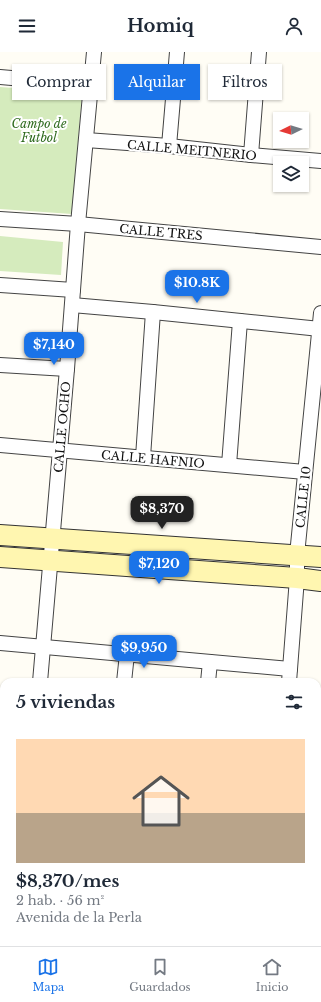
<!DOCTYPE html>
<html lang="es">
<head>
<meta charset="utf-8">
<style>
  body { margin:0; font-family:"Libre Baskerville",serif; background:#f2f2f3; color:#1f2937; height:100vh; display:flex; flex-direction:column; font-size:15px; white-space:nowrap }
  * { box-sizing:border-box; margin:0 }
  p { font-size:13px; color:#747a83 }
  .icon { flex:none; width:22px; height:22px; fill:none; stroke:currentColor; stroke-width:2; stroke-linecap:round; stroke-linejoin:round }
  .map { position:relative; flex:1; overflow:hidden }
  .sheet { position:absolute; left:0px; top:626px; width:321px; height:268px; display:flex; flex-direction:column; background:#fff; border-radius:12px 12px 0 0; box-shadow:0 1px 3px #0004 }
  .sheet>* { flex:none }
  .banner { position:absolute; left:12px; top:12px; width:297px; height:36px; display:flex; gap:8px }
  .needle { width:26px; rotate:265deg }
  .controls { position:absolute; left:273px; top:60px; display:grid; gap:8px }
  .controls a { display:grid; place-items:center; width:36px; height:36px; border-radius:0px; background:#fff; box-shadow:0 1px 3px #0004; font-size:20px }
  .price { position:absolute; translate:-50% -34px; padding:0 9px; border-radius:8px; background:#1a73e8; color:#fff; font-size:13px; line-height:26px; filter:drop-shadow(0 1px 2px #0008) }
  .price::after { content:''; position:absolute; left:50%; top:24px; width:12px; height:9px; margin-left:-6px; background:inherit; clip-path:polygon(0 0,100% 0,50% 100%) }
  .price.on { background:#222; color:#fff }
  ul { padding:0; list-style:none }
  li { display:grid; align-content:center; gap:8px; height:212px; padding:0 16px }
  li+li { border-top:1px solid #e0e1e3 }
  li span { display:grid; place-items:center; height:124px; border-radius:0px; color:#555 }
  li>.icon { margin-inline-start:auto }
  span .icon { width:72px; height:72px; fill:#fffc; stroke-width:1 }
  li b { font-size:17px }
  h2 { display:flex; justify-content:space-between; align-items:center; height:48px; padding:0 16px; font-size:17px }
  .pill { padding:0 14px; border-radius:0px; background:#fff; box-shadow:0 1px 3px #0004; font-size:14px; line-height:36px }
  .pill.on { background:#1a73e8; color:#fff }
  header { display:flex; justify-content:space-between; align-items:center; height:52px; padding:0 16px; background:#fff; font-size:18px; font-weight:700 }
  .dock { display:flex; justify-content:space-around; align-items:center; height:56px; border-top:1px solid #e0e1e3; background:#fff; font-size:11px; color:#747a83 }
  .dock a { display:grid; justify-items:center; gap:2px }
  .dock .on { color:#1a73e8 }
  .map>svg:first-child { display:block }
  .green { fill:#d5ebbd }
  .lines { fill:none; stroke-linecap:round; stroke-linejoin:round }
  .street-casing { stroke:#444; stroke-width:16 }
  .secondary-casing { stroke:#333; stroke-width:22 }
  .street { stroke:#fff; stroke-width:14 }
  .secondary { stroke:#fff6b0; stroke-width:20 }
  .labels { text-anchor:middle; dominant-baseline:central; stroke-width:4; stroke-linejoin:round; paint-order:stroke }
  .park-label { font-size:12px; font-style:italic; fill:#2f6b1f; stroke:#fff }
  .street-label { font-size:12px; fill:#111; stroke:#fff }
</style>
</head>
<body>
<header><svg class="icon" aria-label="menu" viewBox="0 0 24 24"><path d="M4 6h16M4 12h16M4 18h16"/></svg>Homiq<svg class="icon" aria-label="person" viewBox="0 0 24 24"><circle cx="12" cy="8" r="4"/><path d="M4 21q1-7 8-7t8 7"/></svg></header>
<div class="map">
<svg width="321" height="894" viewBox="0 0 321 894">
  <rect width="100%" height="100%" fill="#fffdf5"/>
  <g class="green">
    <path d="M0 35 82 41 72 162 0 157Z"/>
    <path d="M0 184 63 190 61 223 0 219Z"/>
  </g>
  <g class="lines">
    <g class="street-casing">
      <g id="street">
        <path d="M0 25 91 33"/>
        <path d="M86 88 169 94 251 103 321 109"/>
        <path d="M169 94 177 0"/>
        <path d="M251 103 259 0"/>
        <path d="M0 167 78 172 321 195"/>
        <path d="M0 233 73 238"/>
        <path d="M72 253 153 260 320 277"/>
        <path d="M0 313 67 317"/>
        <path d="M0 393 305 420"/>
        <path d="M143 405 153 260"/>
        <path d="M229 413 240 269"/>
        <path d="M0 591 290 617"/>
        <path d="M40 630 67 317 78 172 94 0"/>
        <path d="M124 630 127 602"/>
        <path d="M208 630 210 610"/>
        <path d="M289 630 297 526V503L321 261"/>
        <path d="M0 673 4 674"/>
        <path d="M0 757H4"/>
        <path d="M0 816H4"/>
        <path d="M317 845H321"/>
        <path d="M17 894V890"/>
        <path d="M265 894 266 890"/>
      </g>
    </g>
    <g class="secondary-casing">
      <g id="secondary">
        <path d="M0 483 321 505"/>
        <path d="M0 505 297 526 321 529"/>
      </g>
    </g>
    <use href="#street" class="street"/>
    <use href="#secondary" class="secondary"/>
  </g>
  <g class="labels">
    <g class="park-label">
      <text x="39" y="71">Campo de<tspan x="39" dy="14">Futbol</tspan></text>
    </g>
    <g class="street-label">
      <text transform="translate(192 98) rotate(5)">CALLE MEITNERIO</text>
      <text transform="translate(161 180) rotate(5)">CALLE TRES</text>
      <text transform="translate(62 375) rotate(-85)">CALLE OCHO</text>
      <text transform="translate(153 407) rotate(5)">CALLE HAFNIO</text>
      <text transform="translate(303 445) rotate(-84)">CALLE 10</text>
    </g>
  </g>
</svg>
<div class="controls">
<a><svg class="needle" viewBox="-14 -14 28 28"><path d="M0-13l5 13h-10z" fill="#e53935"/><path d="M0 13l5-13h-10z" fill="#747a83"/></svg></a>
<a><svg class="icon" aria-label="layers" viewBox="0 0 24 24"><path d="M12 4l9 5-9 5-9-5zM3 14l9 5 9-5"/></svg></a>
</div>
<b class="price" style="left:197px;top:252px">$10.8K</b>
<b class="price" style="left:54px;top:314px">$7,140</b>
<b class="price on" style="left:162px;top:478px">$8,370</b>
<b class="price" style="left:159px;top:533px">$7,120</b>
<b class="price" style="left:144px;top:617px">$9,950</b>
<div class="banner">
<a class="pill">Comprar</a>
<a class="pill on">Alquilar</a>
<a class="pill">Filtros</a>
</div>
<section class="sheet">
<h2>5 viviendas<svg class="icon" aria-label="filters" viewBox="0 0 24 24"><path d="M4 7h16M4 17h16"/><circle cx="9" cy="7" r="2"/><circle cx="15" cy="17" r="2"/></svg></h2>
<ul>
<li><span style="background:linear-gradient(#ffd9b3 60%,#b9a48a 0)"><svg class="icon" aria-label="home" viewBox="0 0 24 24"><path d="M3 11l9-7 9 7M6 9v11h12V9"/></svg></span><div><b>$8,370/mes</b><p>2 hab. · 56 m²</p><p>Avenida de la Perla</p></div></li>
</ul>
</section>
</div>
<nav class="dock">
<a class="on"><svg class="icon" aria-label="map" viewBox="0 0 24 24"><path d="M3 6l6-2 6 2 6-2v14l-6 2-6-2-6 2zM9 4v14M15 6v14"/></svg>Mapa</a>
<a><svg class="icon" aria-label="saved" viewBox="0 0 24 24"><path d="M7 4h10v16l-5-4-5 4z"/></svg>Guardados</a>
<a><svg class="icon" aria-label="home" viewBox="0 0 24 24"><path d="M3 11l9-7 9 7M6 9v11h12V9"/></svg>Inicio</a>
</nav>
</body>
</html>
